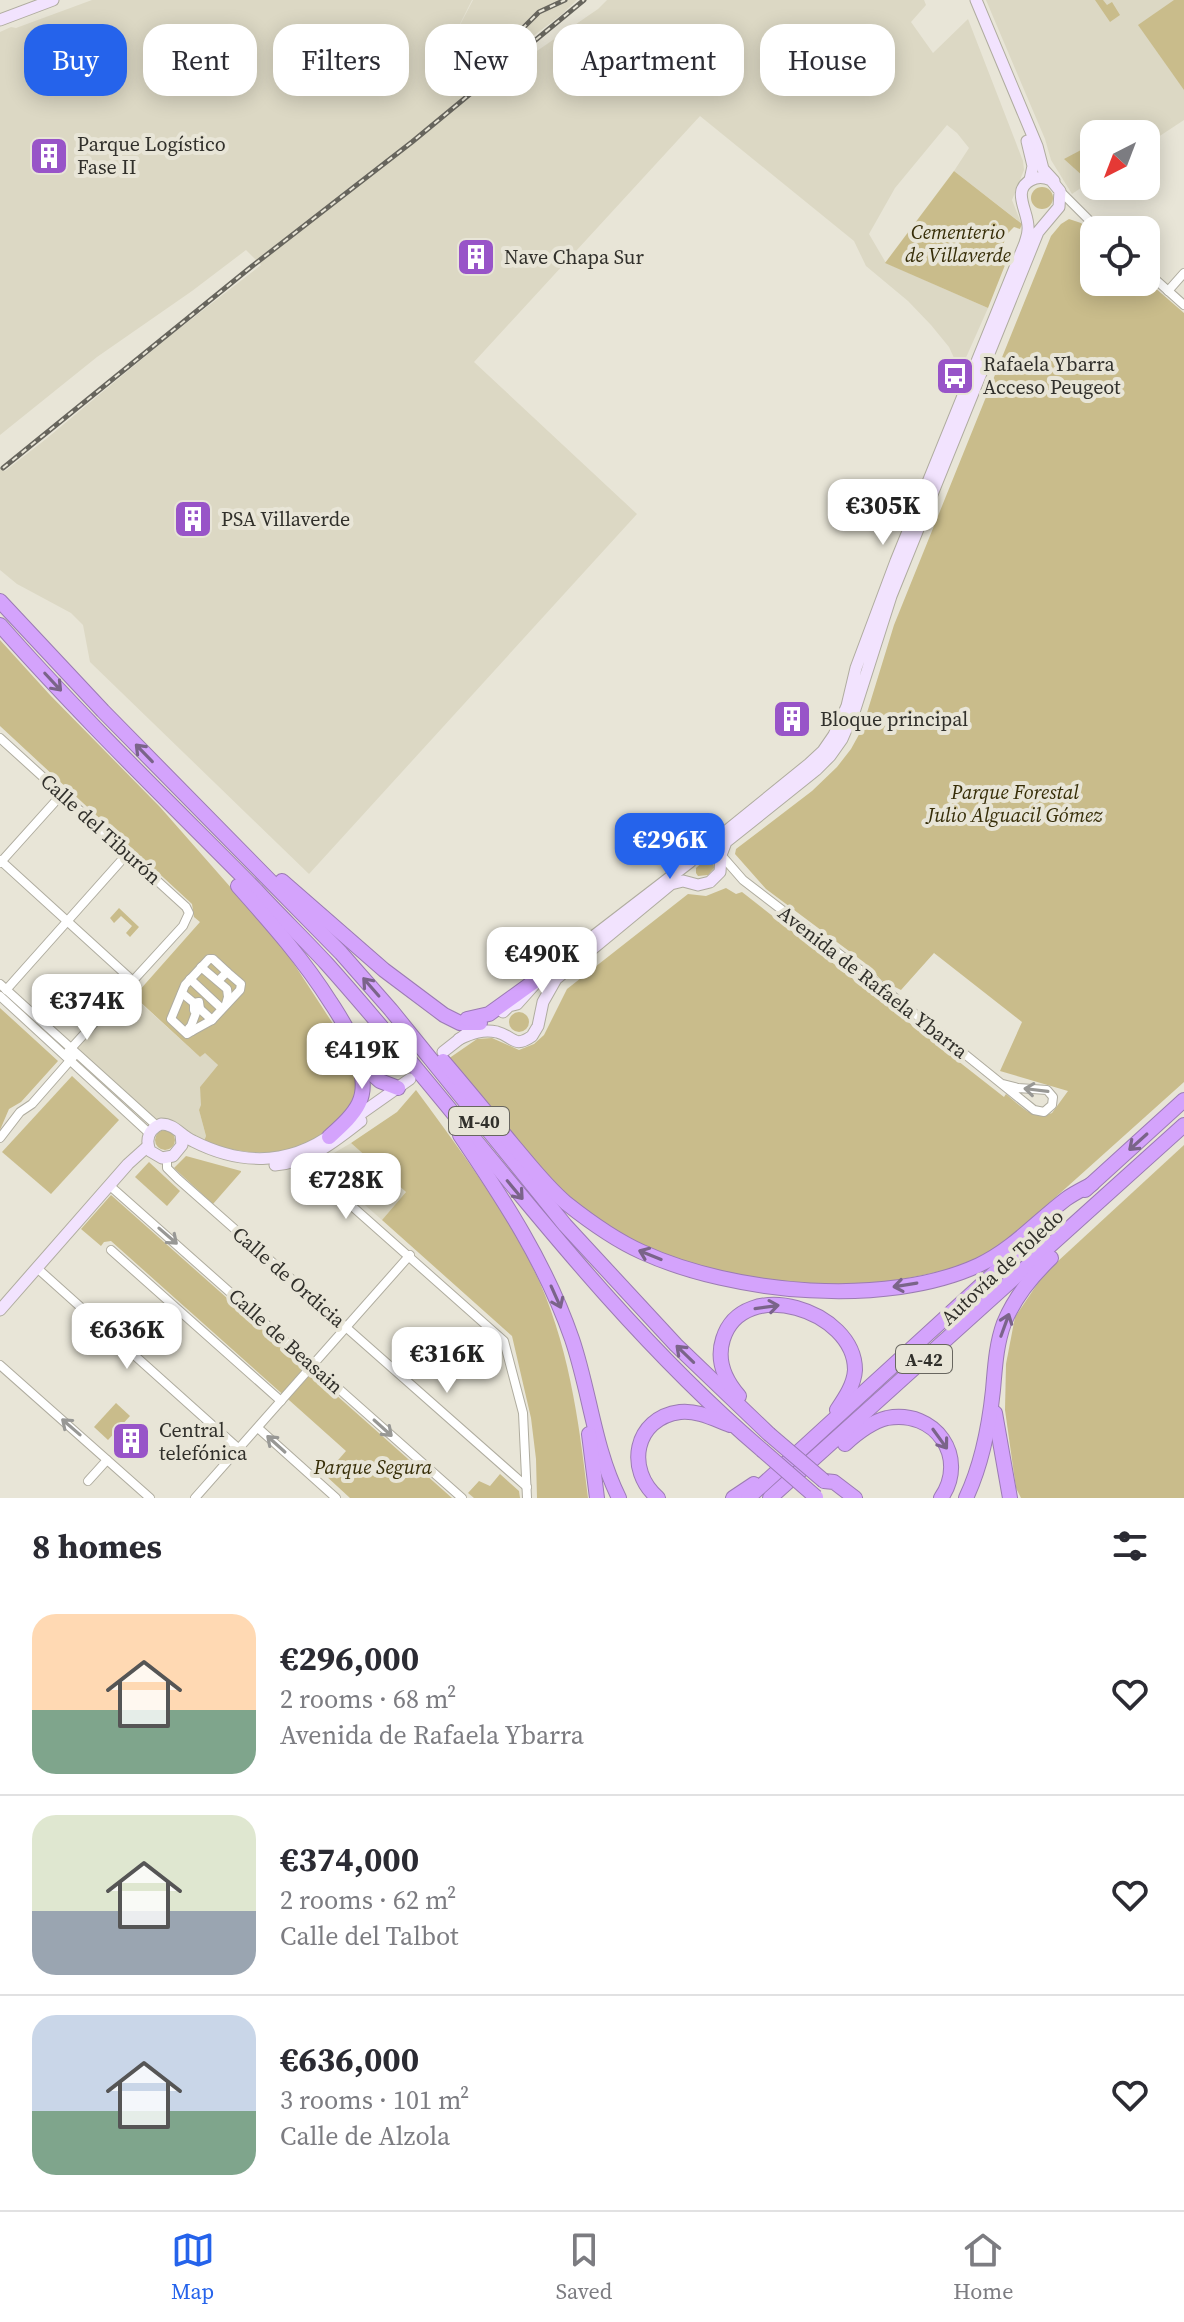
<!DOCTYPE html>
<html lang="en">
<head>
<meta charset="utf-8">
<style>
  body { margin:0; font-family:"Source Serif 4",serif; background:#f2f2f3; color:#2b2b33; height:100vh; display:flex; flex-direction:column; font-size:30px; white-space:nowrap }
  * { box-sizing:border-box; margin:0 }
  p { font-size:26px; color:#7c7c81 }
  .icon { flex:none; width:44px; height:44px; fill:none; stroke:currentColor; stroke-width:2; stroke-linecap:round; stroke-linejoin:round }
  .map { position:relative; height:1498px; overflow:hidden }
  .side { display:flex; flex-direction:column; background:#fff; flex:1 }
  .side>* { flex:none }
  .banner { position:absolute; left:24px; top:24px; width:1136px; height:72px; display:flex; gap:16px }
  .needle { width:52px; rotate:222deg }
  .controls { position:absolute; left:1080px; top:120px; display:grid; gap:16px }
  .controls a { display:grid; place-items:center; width:80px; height:80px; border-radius:16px; background:#fff; box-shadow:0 4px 20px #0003; font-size:40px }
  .price { position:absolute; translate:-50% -68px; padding:0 18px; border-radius:16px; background:#fff; color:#222; font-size:26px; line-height:52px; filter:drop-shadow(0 2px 4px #0008) }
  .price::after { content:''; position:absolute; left:50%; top:48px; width:24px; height:18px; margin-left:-12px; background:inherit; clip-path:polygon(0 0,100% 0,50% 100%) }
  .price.selected { background:#2563eb; color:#fff }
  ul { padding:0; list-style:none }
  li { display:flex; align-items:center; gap:24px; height:200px; padding:0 32px }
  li+li { border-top:2px solid #e1e1e2 }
  li span { display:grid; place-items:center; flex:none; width:224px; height:160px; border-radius:24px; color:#555 }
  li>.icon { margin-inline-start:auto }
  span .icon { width:96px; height:96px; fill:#fffc; stroke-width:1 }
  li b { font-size:34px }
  h2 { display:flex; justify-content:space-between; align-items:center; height:96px; padding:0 32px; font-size:34px }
  .pill { padding:0 28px; border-radius:24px; background:#fff; box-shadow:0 4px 20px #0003; font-size:28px; line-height:72px }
  .pill.selected { background:#2563eb; color:#fff }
  .dock { display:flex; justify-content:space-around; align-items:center; height:112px; border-top:2px solid #e1e1e2; background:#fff; font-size:22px; color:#7c7c81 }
  .dock a { display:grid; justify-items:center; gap:4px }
  .dock .selected { color:#2563eb }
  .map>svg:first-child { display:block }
  .built { fill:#dcd8c4 }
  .green { fill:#c9bc8b }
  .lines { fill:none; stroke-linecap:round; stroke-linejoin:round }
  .street-casing { stroke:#afac9f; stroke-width:10 }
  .secondary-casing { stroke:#afac9f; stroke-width:13 }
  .highway-casing { stroke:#9b7bb3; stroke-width:16 }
  .street { stroke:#fff; stroke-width:8 }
  .secondary { stroke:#f2e3fe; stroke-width:11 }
  .highway { stroke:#d4a3fc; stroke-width:14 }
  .rail-casing { stroke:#67655d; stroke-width:5 }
  .rail { stroke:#e8e5d7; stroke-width:2; stroke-dasharray:6; stroke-linecap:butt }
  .highway-bridge-casing { stroke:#9b7bb3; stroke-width:16; stroke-linecap:butt }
  .highway-bridge { stroke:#d4a3fc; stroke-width:14 }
  .oneway { stroke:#7a6489 }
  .oneway2 { stroke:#989895 }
  .labels { text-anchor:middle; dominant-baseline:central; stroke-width:8; stroke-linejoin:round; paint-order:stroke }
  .shield { fill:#e8e5d7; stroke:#68665f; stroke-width:2 }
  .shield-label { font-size:18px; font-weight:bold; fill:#31302b }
  .poi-label { font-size:20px; fill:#31302b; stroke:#e8e5d7; text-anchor:start }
  .park-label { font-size:20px; font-style:italic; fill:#362d07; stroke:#e8e5d7 }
  .street-label { font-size:20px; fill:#31302b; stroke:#e8e5d7 }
</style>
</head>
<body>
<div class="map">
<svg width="1184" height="1498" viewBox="0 0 1184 1498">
  <rect width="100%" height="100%" fill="#e8e5d7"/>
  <g class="built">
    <path d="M92 0H472L451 42 473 0H577L561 15 494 66 456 90 515 66 598 9 607 0H924L926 5 911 22 933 53 968 19 1023 161 1024 170 1012 200 1021 223 954 171 969 148 957 133 947 125 895 188 869 234 886 263 988 308 960 371 949 347 931 325 908 301 866 266 854 241 700 116 474 362 637 514 309 874 90 662 83 625 71 613 17 584 0 570V468L5 471 46 439 171 335 261 265 246 250 192 291 97 357 0 435V32L11 27 16 28Z"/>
    <path d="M986 0H1184V120L1146 145V134H1094V179L1072 194 1051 160 1045 139Z"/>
    <path d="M125 989 200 1057 205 1052 218 1065 200 1087 202 1105 199 1110 206 1136 202 1145 161 1124 71 1048Z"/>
    <path d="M351 1143 406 1192 382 1220 317 1163Z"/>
  </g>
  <g class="green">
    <path d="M1095 0H1103L1107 5 1112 2 1120 15 1110 22Z"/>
    <path d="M1174 0H1184V90L1138 25Z"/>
    <path d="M1094 140V170L1084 177 1064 159 1081 150 1083 147Z"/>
    <path d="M954 171 1022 224 1020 229 1014 227C1006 234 1003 241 1003 252L1009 255 988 308 885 263Z"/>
    <circle cx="1042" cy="198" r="11"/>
    <path d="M1069 219 1081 223 1094 234V282H1146V280L1184 313V1082C1145 1117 1106 1152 1067 1187 1041 1210 1016 1235 987 1253 967 1266 942 1271 918 1276 818 1297 676 1277 592 1215 536 1174 493 1112 448 1059L477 1039 492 1038 519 1050 534 1044 544 1035 567 989 688 894 706 896 726 888 736 894 742 892 1004 1097 1006 1094C1021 1106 1032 1121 1052 1113L1068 1091 1000 1071 1022 1022 934 953 901 990 881 980 865 963 766 889 735 854 736 849 812 791 837 767 851 749 862 729 894 625 1051 236 1061 224Z"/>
    <path d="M0 640 50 695 160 807 283 947 339 1033 357 1071 358 1099C347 1111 332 1130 319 1139 286 1160 238 1154 204 1141L206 1136 199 1110 201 1105 200 1087 218 1065 205 1053 200 1057 137 999 141 995 138 992 200 922 194 917 192 904 0 726Z"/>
    <path d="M706 859 713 860 714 868 708 875 698 876 696 873V868Z"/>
    <path d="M119 908 139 927 130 937 126 933 132 926 121 916 114 923 110 918Z"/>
    <path d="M54 974 78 997 67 1010 42 987Z"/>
    <path d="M0 1008 58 1061 21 1102 9 1109 0 1130Z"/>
    <circle cx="519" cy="1022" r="10"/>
    <path d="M72 1076 119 1120 51 1194 2 1152Z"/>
    <path d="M416 1090C458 1147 501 1204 533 1268 568 1339 579 1420 588 1498H537L536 1459 531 1418 512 1336 382 1220 406 1192 351 1143 397 1112Z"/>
    <circle cx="165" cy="1140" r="10"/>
    <path d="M1184 1145V1498H1021L1016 1488 1005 1410 1006 1364 1015 1317 1044 1274Z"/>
    <path d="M186 1156 241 1171V1172L213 1204 174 1168Z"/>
    <path d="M149 1162 180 1191 167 1206 135 1177Z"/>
    <path d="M111 1195 452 1498H350L325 1475 346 1451 111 1241 104 1242 101 1246 81 1229Z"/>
    <path d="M116 1403 130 1416 108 1440 94 1427Z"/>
    <path d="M500 1474 519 1491 520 1498H474L468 1493 479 1481 490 1486Z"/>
  </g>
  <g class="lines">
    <g class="street-casing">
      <g id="street">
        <path d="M1060 191 1099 230"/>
        <path d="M1146 271 1184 305"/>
        <path d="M1168 291 1184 273"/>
        <path d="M0 738 186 907 189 913 183 926 65 1055"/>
        <path d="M722 856 743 880 868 976 1034 1110 1044 1112 1052 1105 1053 1097 1047 1090 1018 1088 1003 1084"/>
        <path d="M0 860 133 981"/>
        <path d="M0 863 62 794"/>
        <path d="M201 967 227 989 228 997 226 1004"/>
        <path d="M190 979 220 1007"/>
        <path d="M0 984 157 1126"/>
        <path d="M6 990 128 853"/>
        <path d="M182 993 194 1003 199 1002 200 1009 194 1010V1003"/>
        <path d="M0 996 149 1133"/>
        <path d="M200 1009 212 1020 240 990 241 984 227 972"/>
        <path d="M197 1010 191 1026 192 1031 187 1034 171 1019 185 985 209 959H213L227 972 221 978"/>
        <path d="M189 1028 192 1031 212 1020"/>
        <path d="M0 1138 20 1112 32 1104 74 1056"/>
        <path d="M167 1158V1168L178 1179 527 1487"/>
        <path d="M301 1161 504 1341 523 1413 527 1498"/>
        <path d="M109 1185 462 1498"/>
        <path d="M111 1250 281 1401"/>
        <path d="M37 1268 239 1449"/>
        <path d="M0 1365 150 1498"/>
        <path d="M258 1428 336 1498"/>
        <path d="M88 1481 107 1460"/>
        <path d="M195 1498 410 1255"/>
      </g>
    </g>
    <g class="secondary-casing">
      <g id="secondary">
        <path d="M976 0 1037 146 1043 169 1054 181"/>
        <path d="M0 20 53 0"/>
        <path d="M1027 141 1033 166 1030 180"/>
        <path d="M459 1039C472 1033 483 1029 497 1032 513 1036 514 1049 532 1036L538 1026 543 1002 556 979 671 884 683 881 698 885 710 882 720 872 721 855 726 842 816 770 830 756 842 739 855 709 891 596 1038 232 1059 207 1060 191 1051 180C1044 177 1038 176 1031 180 1010 191 1030 213 1028 230 1028 235 1026 239 1025 243L896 561 856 668 847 706 834 735 823 751 809 764 719 837 708 851 697 853 690 862 543 975 517 1004 509 1006 503 1012"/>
        <path d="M443 1052 480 1023"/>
        <path d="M349 1122 410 1079"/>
        <path d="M181 1134 182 1145 173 1156 162 1158 150 1151C145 1139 149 1129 161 1124 175 1124 180 1135 193 1141 242 1166 291 1165 335 1132"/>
        <path d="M275 1165C310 1162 334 1142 361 1121"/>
        <path d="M0 1310 128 1164 148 1146"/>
      </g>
    </g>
    <g class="highway-casing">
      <g id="highway">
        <path d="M0 601 103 711 341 953 391 1010 565 1225 676 1345 769 1434"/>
        <path d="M0 625C81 717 170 803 256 890 279 915 304 939 327 964 472 1126 596 1308 762 1450"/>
        <path d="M282 881 384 970 444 1015 460 1023H480"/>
        <path d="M238 886C271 923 304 960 331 1003 346 1025 358 1050 371 1073L380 1081 398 1088"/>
        <path d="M467 1019 489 1014 543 975"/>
        <path d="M443 1061C467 1089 490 1117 513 1145 530 1165 546 1186 566 1203 590 1222 615 1240 642 1252 734 1294 886 1308 979 1265 1013 1249 1037 1221 1066 1199 1074 1193 1083 1189 1092 1184"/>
        <path d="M460 1135C504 1200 546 1264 572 1339 590 1392 594 1448 619 1498"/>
        <path d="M329 1137C354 1114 372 1099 358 1062"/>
        <path d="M1085 1190 1184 1100"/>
        <path d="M739 1396C725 1380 716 1361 723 1339 743 1275 855 1310 855 1370 854 1385 845 1398 837 1410"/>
        <path d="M995 1413 1010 1498"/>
        <path d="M589 1434 597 1498"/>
        <path d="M845 1444C857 1433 871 1422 887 1418 935 1409 969 1457 941 1498"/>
        <path d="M824 1481 834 1482 855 1498"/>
        <path d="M658 1498C625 1470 634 1418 680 1412 697 1410 714 1419 730 1425"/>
        <path d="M733 1498 754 1484"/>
        <path d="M748 1498 1025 1245"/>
        <path d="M770 1498 1184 1125"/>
        <path d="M966 1498C982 1464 989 1428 993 1390 995 1368 996 1345 1004 1323 1014 1299 1032 1276 1051 1258"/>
      </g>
    </g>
    <use href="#street" class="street"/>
    <use href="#secondary" class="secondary"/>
    <use href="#highway" class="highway"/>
    <g class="rail-casing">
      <g id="rail">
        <path d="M522 29 539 12 565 0"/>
        <path d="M3 468 251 267 412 142 584 0"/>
      </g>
    </g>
    <use href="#rail" class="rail"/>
    <g class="highway-bridge-casing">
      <g id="highway-bridge">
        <path d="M769 1434 824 1481"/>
        <path d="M762 1450 816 1497"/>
      </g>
    </g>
    <use href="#highway-bridge" class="highway-bridge"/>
  </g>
  <defs><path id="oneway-shaft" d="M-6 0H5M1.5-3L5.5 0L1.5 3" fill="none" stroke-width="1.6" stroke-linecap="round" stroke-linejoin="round" transform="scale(2)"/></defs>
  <g class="oneway">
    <use href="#oneway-shaft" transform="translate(53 682) rotate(47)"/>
    <use href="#oneway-shaft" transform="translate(144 753) rotate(-134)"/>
    <use href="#oneway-shaft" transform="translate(371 987) rotate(-131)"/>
    <use href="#oneway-shaft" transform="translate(1138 1142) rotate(138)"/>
    <use href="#oneway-shaft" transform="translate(515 1190) rotate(50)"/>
    <use href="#oneway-shaft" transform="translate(650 1255) rotate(-158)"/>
    <use href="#oneway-shaft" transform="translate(905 1285) rotate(171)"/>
    <use href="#oneway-shaft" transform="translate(556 1297) rotate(66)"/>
    <use href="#oneway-shaft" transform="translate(767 1307) rotate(-8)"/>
    <use href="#oneway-shaft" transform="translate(1005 1325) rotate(-70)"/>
    <use href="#oneway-shaft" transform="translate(685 1354) rotate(-136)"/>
    <use href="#oneway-shaft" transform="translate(940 1439) rotate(54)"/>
  </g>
  <g class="oneway2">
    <use href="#oneway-shaft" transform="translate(1036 1090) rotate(-173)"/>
    <use href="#oneway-shaft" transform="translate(168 1236) rotate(41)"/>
    <use href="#oneway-shaft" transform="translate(71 1427) rotate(-139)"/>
    <use href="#oneway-shaft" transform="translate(383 1428) rotate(42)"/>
    <use href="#oneway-shaft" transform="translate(276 1444) rotate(-138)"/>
  </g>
  <defs>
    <g id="building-square" transform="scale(2)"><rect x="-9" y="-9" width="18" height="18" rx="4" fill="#9854c8" stroke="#e8e5d7"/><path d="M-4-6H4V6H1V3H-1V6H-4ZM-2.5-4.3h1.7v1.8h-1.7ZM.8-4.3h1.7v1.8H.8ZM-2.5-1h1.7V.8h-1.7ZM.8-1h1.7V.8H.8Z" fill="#fff"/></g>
    <g id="bus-square" transform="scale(2)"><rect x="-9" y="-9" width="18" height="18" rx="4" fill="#9854c8" stroke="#e8e5d7"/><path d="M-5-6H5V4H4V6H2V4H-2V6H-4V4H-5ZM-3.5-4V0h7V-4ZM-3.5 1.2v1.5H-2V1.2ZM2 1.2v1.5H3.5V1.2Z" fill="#fff"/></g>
  </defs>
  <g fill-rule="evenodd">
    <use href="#building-square" x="49" y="156"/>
    <use href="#building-square" x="476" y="257"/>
    <use href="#bus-square" x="955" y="376"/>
    <use href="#building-square" x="193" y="519"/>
    <use href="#building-square" x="792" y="719"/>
    <use href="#building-square" x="131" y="1441"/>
  </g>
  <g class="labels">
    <g class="shield">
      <rect x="449" y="1107" width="60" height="28" rx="6"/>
      <rect x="896" y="1345" width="56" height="28" rx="6"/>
    </g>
    <g class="shield-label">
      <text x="479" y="1121">M-40</text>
      <text x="924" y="1359">A-42</text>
    </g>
    <g class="poi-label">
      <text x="77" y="144">Parque Logístico<tspan x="77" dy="23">Fase II</tspan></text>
      <text x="504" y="257">Nave Chapa Sur</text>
      <text x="983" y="364">Rafaela Ybarra<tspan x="983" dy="23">Acceso Peugeot</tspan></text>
      <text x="221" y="519">PSA Villaverde</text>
      <text x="820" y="719">Bloque principal</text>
      <text x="159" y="1430">Central<tspan x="159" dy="23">telefónica</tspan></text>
    </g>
    <g class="park-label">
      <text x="958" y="232">Cementerio<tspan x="958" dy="23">de Villaverde</tspan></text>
      <text x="1015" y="792">Parque Forestal<tspan x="1015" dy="23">Julio Alguacil Gómez</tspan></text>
      <text x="373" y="1467">Parque Segura</text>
    </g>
    <g class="street-label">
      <text transform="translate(101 829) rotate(42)">Calle del Tiburón</text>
      <text transform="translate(873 982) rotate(38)">Avenida de Rafaela Ybarra</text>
      <text transform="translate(1002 1267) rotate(-43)">Autovía de Toledo</text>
      <text transform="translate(289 1277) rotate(41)">Calle de Ordicia</text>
      <text transform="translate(286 1341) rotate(42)">Calle de Beasain</text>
    </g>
  </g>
</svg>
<div class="controls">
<a><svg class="needle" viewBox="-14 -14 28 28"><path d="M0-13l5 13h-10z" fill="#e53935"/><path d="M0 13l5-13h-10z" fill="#7c7c81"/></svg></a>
<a><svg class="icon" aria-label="locate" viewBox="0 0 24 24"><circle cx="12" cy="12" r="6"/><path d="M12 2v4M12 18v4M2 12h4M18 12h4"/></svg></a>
</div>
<b class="price" style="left:883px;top:547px">€305K</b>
<b class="price selected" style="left:670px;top:881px">€296K</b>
<b class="price" style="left:542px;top:995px">€490K</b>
<b class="price" style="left:87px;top:1042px">€374K</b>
<b class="price" style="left:362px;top:1091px">€419K</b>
<b class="price" style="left:346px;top:1221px">€728K</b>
<b class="price" style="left:127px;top:1371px">€636K</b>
<b class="price" style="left:447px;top:1395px">€316K</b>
<div class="banner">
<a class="pill selected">Buy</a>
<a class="pill">Rent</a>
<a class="pill">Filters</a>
<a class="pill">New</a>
<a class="pill">Apartment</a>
<a class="pill">House</a>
</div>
</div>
<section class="side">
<h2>8 homes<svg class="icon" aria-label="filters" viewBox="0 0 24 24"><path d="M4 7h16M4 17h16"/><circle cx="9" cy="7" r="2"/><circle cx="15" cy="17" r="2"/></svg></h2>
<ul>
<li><span style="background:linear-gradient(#ffd9b3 60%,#7fa58c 0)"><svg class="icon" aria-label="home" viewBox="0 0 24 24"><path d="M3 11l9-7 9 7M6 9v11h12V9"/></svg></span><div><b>€296,000</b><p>2 rooms · 68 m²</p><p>Avenida de Rafaela Ybarra</p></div><svg class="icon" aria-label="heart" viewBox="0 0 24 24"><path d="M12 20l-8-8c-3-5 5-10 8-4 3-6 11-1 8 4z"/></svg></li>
<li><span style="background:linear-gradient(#dfe7d0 60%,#9aa5b1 0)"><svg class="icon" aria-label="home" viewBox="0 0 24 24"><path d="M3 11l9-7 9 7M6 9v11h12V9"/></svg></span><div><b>€374,000</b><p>2 rooms · 62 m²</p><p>Calle del Talbot</p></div><svg class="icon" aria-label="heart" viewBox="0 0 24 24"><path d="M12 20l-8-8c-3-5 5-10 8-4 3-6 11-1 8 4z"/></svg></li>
<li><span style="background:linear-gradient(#c9d6e8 60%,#7fa58c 0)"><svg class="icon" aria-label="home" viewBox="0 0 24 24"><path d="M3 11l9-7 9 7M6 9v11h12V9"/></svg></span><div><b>€636,000</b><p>3 rooms · 101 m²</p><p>Calle de Alzola</p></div><svg class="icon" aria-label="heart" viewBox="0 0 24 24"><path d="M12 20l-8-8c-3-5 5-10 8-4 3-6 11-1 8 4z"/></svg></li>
</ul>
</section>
<nav class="dock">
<a class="selected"><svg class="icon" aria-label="map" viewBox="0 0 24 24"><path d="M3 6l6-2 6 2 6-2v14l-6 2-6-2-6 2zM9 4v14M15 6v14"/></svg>Map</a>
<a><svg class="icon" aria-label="saved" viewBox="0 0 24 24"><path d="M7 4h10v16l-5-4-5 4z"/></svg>Saved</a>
<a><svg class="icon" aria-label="home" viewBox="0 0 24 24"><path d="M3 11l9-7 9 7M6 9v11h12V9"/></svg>Home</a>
</nav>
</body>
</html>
